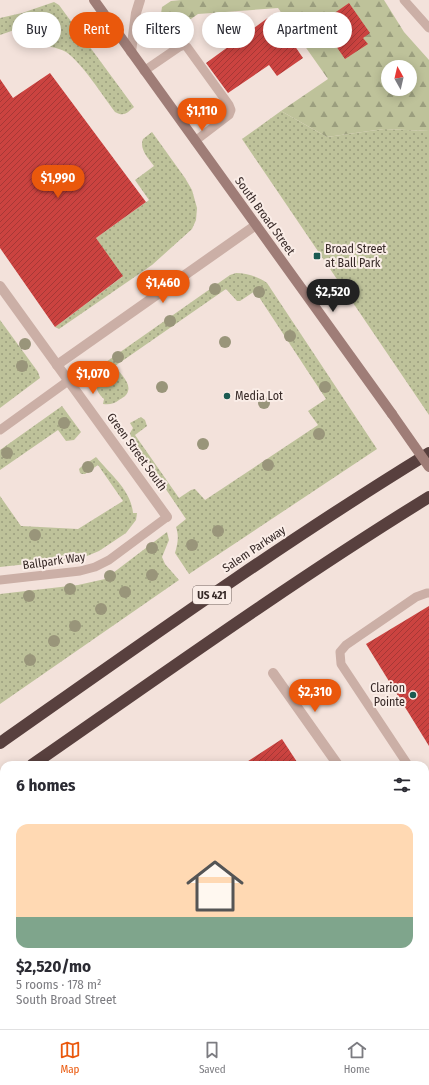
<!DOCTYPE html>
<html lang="en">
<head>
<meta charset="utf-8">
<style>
  body { margin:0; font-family:"Fira Sans Condensed",sans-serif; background:#f7f7f7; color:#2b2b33; height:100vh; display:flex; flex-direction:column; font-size:15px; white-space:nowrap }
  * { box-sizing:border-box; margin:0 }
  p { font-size:13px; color:#7c7c81 }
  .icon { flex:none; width:22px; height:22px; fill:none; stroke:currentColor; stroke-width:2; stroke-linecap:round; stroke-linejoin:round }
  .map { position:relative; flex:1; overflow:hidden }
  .panel { position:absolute; left:0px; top:761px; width:429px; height:268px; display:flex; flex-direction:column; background:#fff; border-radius:12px 12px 0 0; box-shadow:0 2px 10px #0003 }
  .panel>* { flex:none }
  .banner { position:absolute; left:12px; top:12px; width:405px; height:36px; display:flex; gap:8px }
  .needle { width:26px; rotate:352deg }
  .tools { position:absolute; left:381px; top:60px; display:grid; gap:8px }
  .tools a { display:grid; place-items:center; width:36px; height:36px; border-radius:50%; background:#fff; box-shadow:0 2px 10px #0003; font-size:20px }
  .price { position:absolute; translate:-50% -34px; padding:0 9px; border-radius:14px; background:#ea580c; color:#fff; font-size:13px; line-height:26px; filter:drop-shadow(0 1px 2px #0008) }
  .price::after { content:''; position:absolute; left:50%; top:24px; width:12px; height:9px; margin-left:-6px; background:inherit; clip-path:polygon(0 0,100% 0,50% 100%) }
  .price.active { background:#222; color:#fff }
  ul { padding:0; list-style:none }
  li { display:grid; align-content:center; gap:8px; height:212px; padding:0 16px }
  li span { display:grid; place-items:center; height:124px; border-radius:12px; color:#555 }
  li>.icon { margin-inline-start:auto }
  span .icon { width:72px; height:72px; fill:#fffc; stroke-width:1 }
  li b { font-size:17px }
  h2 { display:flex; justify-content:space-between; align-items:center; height:48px; padding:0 16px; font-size:17px }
  .tag { padding:0 14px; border-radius:18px; background:#fff; box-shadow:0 2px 10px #0003; font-size:14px; line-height:36px }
  .tag.active { background:#ea580c; color:#fff }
  .tab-bar { display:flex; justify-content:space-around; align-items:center; height:56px; border-top:1px solid #e1e1e2; background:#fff; font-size:11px; color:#7c7c81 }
  .tab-bar a { display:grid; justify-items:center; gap:2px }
  .tab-bar .active { color:#ea580c }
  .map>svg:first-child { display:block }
  .grass { fill:url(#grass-dots) }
  .forest { fill:url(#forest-firs); fill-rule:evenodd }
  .building { fill:url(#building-hatch) }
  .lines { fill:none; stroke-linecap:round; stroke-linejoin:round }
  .lane { stroke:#cbafa6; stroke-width:9 }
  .street { stroke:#cbafa6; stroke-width:10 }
  .secondary { stroke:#9f7d77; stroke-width:10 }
  .highway { stroke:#58403e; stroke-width:12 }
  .secondary-bridge { stroke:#9f7d77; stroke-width:10 }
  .tree { fill:#99957a }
  .poi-dot { fill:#1b5a51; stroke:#faede7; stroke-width:1.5 }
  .labels { text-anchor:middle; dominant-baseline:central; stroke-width:4; stroke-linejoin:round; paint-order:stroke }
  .shield { fill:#faede7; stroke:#726461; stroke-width:1 }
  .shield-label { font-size:11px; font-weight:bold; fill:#372927 }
  .street-label { font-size:12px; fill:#372927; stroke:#faede7 }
  .poi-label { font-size:12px; fill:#372927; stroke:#faede7; text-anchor:start }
</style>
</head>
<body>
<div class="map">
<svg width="429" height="1029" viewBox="0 0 429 1029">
  <defs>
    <pattern id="grass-dots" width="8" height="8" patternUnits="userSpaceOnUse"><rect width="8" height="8" fill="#bec29a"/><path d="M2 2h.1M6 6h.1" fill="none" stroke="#9b9e7e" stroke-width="1.8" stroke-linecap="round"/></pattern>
    <pattern id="forest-firs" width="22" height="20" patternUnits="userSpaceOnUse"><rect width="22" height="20" fill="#bec29a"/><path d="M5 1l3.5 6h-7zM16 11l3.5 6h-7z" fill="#9b9e7e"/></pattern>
    <pattern id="building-hatch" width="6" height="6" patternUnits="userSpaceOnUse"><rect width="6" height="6" fill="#cb4340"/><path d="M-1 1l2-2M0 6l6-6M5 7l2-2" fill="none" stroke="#a63836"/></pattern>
  </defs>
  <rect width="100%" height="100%" fill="#f3e2db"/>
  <g class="grass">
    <path d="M54 2 59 5 134 107C127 113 124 117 115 112 103 96 82 63 66 52 57 47 46 46 36 44L34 40 33 28 17 29 0 35V18L22 13Z"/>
    <path d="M281 111 327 137 384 129 429 131V415L242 139Z"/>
    <path d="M152 132 185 178 192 190 197 208 196 220 192 229 152 265 59 329 55 327 122 277 96 238 149 200 135 180 154 166C148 158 139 149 143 139Z"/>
    <path d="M236 273C246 273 259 277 267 283L377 449 189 574 175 553C178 543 179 536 176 527L186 519 132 439 130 433 133 428 130 423 141 417 145 420 147 426 135 435 179 498 191 490 195 489 205 500 318 425 308 411 326 399 255 291 240 301H237L226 289 115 366C119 372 131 383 128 391 127 396 122 398 119 400 114 404 109 405 103 404L104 399C91 388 94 372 106 362L230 275Z"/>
    <path d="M0 320 38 372 40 378 0 408Z"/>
    <path d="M62 406 81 432 74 440 66 441 58 430 0 470V450Z"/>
    <path d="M96 457C110 474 131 490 133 513H137L136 520 126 533 99 551 87 556 74 559 0 567V496L21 526 78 529 123 501 98 465 85 474H82L80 473 79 469 81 467Z"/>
    <path d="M167 532 169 540 162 557 165 564 179 580 0 704V594L78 585 105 579Z"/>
  </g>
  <path class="forest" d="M181 0H384L404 32 429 60V131L384 129 327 137 281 111 328 79 278 8 198 14 171 33 160 20 162 7 171 1ZM388 67H410V89H388Z"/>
  <g class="building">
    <path d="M349 3 370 33 363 38 368 44 345 59 320 23Z"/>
    <path d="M273 14 303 58 277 76 269 65 228 93 206 63Z"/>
    <path d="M50 73 146 202 96 238 123 276 55 327 0 248V79L13 98Z"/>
    <path d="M429 606V746L366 644Z"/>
    <path d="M282 739 299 765H242Z"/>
  </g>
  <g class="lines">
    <g class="lane">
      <path d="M404 0 429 28"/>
      <path d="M144 71 179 47 184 45 187 47 229 105 231 110 229 115 195 141"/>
      <path d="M0 430 68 381"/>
      <path d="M0 580 80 571 95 567 109 560 167 517"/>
      <path d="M408 765 341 664 340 652 346 645 416 597 427 593H429"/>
    </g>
    <g class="street">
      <path d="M131 52 136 13 140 0"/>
      <path d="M0 286 167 517"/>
      <path d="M57 365 256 225"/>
      <path d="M273 673 338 765"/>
      <path d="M425 888 429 894"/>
    </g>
    <path class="secondary" d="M94 0 392 414"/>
    <g class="highway">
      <path d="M0 743C141 644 282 543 429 453"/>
      <path d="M32 765C163 674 293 581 429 497"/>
      <path d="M0 787 4 784"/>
    </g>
    <path class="secondary-bridge" d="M392 414 429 467"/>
  </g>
  <g class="tree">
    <circle cx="215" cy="289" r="6"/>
    <circle cx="259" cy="292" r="6"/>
    <circle cx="170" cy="321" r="6"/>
    <circle cx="290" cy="336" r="6"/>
    <circle cx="225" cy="342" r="6"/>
    <circle cx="25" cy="344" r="6"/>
    <circle cx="118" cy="357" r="6"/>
    <circle cx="22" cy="366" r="6"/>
    <circle cx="162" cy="387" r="6"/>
    <circle cx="325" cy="387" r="6"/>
    <circle cx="264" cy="403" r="6"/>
    <circle cx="64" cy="423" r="6"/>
    <circle cx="319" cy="434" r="6"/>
    <circle cx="203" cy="444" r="6"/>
    <circle cx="7" cy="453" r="6"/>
    <circle cx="268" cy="465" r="6"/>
    <circle cx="88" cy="467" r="6"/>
    <circle cx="218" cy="531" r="6"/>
    <circle cx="35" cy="535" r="6"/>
    <circle cx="192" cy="545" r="6"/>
    <circle cx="152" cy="548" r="6"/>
    <circle cx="152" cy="575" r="6"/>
    <circle cx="110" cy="576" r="6"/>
    <circle cx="70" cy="589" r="6"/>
    <circle cx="125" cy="592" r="6"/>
    <circle cx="29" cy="596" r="6"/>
    <circle cx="101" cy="609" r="6"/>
    <circle cx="75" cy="626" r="6"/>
    <circle cx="54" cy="641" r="6"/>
    <circle cx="30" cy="660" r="6"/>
  </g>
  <g class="poi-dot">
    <rect x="313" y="252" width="8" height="8" rx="2"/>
    <circle cx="227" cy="396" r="4"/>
    <circle cx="413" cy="695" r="4"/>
  </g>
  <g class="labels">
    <rect class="shield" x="193" y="586" width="38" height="18" rx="3"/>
    <g class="shield-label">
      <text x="212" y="595">US 421</text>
    </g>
    <g class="street-label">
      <text transform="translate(265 216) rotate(54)">South Broad Street</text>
      <text transform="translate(137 452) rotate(54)">Green Street South</text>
      <text transform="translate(254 549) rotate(-34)">Salem Parkway</text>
      <text transform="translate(54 561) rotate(-8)">Ballpark Way</text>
    </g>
    <g class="poi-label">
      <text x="325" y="249">Broad Street<tspan x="325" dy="14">at Ball Park</tspan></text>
      <text x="235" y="396">Media Lot</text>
      <text x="405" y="688" text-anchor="end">Clarion<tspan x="405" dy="14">Pointe</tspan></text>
    </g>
  </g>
</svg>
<div class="tools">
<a><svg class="needle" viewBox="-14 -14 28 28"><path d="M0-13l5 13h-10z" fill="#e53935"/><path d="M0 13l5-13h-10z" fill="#7c7c81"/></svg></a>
</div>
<b class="price" style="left:202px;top:132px">$1,110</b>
<b class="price" style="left:58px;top:199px">$1,990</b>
<b class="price" style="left:163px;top:304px">$1,460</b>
<b class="price active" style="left:333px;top:313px">$2,520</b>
<b class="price" style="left:93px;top:395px">$1,070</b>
<b class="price" style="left:315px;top:713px">$2,310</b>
<div class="banner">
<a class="tag">Buy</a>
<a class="tag active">Rent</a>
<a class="tag">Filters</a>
<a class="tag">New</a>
<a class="tag">Apartment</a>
</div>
<section class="panel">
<h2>6 homes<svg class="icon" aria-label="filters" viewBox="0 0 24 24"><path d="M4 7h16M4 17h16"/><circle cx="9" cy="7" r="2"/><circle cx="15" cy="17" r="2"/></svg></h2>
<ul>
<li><span style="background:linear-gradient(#ffd9b3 75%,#7fa58c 0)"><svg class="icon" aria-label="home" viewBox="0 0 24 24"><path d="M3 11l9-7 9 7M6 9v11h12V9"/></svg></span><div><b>$2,520/mo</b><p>5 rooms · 178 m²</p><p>South Broad Street</p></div></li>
</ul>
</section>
</div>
<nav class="tab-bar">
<a class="active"><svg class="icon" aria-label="map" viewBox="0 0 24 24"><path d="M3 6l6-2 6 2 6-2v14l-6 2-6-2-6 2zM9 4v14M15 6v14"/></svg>Map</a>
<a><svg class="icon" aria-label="saved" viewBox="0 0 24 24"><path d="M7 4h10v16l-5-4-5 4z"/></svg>Saved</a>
<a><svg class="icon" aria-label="home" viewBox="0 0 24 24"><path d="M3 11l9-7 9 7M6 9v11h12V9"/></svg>Home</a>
</nav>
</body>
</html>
